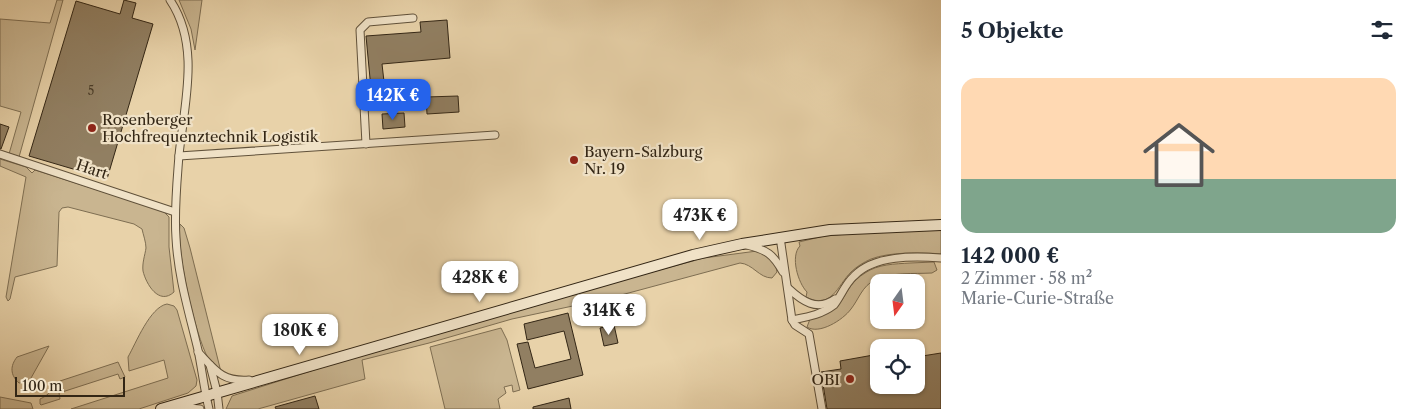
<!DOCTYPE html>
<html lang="de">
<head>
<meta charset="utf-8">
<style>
  body { margin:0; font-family:"Libre Caslon Text",serif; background:#f2f2f3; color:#1f2937; height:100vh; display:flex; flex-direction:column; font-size:19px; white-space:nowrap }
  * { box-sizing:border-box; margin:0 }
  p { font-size:16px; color:#747a83 }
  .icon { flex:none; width:28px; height:28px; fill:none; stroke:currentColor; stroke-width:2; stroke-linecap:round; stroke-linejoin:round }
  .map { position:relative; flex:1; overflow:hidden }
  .drawer { display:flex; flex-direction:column; background:#fff; width:475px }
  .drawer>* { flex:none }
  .needle { width:32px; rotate:194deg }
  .controls { position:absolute; left:870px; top:274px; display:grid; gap:10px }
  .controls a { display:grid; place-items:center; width:55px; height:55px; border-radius:10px; background:#fff; box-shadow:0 1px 4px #0004; font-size:25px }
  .scale { position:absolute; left:15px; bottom:12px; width:110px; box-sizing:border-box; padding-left:5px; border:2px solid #332615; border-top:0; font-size:14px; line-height:18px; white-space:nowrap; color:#332615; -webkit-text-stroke:4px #f0e2c7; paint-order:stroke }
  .price { position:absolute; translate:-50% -42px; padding:0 11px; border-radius:10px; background:#fff; color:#222; font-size:16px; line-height:32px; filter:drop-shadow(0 1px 2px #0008) }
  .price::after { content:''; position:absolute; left:50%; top:30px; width:15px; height:11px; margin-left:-8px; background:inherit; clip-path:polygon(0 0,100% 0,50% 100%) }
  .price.on { background:#2563eb; color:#fff }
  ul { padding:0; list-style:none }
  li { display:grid; align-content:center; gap:10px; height:265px; padding:0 20px }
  li span { display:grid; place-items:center; height:155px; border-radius:15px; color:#555 }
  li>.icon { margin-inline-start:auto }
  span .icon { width:90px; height:90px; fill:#fffc; stroke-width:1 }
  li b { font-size:21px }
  h2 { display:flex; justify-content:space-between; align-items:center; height:60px; padding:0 20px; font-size:21px }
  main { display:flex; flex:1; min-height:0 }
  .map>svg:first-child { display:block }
  .green { fill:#c9b590; stroke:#7e6e52 }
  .building { fill:#917f62; stroke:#332615 }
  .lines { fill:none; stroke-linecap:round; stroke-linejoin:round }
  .minor-casing { stroke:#60513a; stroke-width:9 }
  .secondary-casing { stroke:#332615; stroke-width:12 }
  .minor { stroke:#f0e2c7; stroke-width:7 }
  .secondary { stroke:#f0e2c7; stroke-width:10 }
  .poi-dot { fill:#8f2418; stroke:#f0e2c7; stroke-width:2 }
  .labels { text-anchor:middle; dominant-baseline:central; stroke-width:4.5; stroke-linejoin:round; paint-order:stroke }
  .number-label { font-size:12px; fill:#4a3c28 }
  .poi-label { font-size:15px; fill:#332615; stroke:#f0e2c7; text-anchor:start }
  .street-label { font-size:15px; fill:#332615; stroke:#f0e2c7 }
</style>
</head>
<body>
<main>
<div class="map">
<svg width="941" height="409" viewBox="0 0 941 409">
  <rect width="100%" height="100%" fill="#e8d2a9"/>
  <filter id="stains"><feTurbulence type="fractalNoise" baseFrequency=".004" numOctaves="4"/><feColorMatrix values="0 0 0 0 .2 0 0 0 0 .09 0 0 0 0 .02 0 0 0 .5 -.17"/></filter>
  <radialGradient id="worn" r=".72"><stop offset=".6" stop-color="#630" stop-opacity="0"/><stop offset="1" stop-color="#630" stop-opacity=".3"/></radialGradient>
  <g class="green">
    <path d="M57 0H63L19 157 9 154 21 112 0 106V19L50 23Z"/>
    <path d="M179 0H202L195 50 191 29Z"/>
    <path d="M0 159 26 167 32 173 35 170 163 211 169 217V247L174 292C159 306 146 284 143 271 142 263 145 255 146 248 146 242 143 234 142 229L134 224 68 207 62 208 59 212 57 266 15 277 10 299 8 301 6 297 26 177 0 166Z"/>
    <path d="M180 224 184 228 190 248 221 372C216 368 211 363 208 358 195 335 176 250 180 224Z"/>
    <path d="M906 229H941V254C921 252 889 252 871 259 864 262 856 267 851 272 837 286 832 310 806 297L807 292C798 283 790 256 800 246L799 242 824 236Z"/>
    <path d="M757 251C767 254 776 261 777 272L772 278C759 278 753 264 740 263L610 298 512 319 429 343 362 360 365 379 258 409H226L232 396 238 394 333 364 607 284 704 258Z"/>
    <path d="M910 263 934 262 937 270 932 273C914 274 891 272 875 280 862 286 859 299 851 309 843 320 819 335 807 327L810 319C850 310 839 289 865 273 878 264 895 264 910 263Z"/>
    <path d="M167 304 174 306 177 310 197 380 196 386 188 393 139 409H71L168 378 164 360 129 371 128 357C136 343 150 307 167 304Z"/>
    <path d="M501 328 507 340 520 390 513 392 512 385 504 387 506 393 498 399 500 409H445L430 347Z"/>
    <path d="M49 346 31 378 28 382 19 383C10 375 10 366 17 357Z"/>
    <path d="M118 362 125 377 120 379 118 374 59 393 60 399 41 405 40 404V399C50 395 52 388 60 381Z"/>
    <path d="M0 397 31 403 33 409H0Z"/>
  </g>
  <g class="building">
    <path d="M124 0 136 3 132 18 153 24 107 179 29 156 76 1 120 14Z"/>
    <path d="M447 20 450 58 382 64 387 108 373 110 366 36 421 32 420 22Z"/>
    <path d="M458 96 459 112 427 114 426 97Z"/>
    <path d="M404 113 405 127 383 129 382 114Z"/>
    <path d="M0 124 9 127 1 149H0Z"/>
    <path d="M568 313 583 375 528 389 517 344 528 342 535 368 571 359 564 331 527 340 524 324Z"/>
    <path d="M614 325 618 343 604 346 600 328Z"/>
    <path d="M941 353V409H827L821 372 841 369 840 361 879 354V385H916V357Z"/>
    <path d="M315 396 319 409H276L275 407Z"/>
    <path d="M569 398 571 409H533V407Z"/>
  </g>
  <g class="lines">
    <g class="minor-casing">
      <g id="minor">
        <path d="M170 0C201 46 184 105 179 155 177 182 174 211 176 238 178 277 189 312 198 350 202 369 204 389 209 409"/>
        <path d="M366 144 360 30 368 22 413 18"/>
        <path d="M0 154 175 212"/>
        <path d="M179 156 495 135"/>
        <path d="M780 237 792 320 795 325 809 334 822 409"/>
        <path d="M747 245C767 250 773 254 783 272"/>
        <path d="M788 288C802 301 817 312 835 299"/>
        <path d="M792 320C807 317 821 315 834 305 841 296 845 284 854 276 874 255 914 256 941 258"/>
        <path d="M198 352C215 370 222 382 249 380"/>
        <path d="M210 365 217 392 219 409"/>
        <path d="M179 407 200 409"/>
      </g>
    </g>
    <g class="secondary-casing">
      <path id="secondary" d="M161 409 693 255 742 244 830 230 941 225"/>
    </g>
    <use href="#minor" class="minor"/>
    <use href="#secondary" class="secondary"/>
  </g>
  <g class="poi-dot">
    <circle cx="92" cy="128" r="5"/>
    <circle cx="574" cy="160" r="5"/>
    <circle cx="850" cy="379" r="5"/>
  </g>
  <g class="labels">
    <g class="number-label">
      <text x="91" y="90">5</text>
    </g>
    <g class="poi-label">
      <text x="102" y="119">Rosenberger<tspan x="102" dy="17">Hochfrequenztechnik Logistik</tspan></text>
      <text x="584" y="151">Bayern-Salzburg<tspan x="584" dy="17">Nr. 19</tspan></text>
      <text x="840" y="379" text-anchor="end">OBI</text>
    </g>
    <g class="street-label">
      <text transform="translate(92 169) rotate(18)">Hart</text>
    </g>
  </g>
  <rect width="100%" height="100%" filter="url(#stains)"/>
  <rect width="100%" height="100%" fill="url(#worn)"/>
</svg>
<div class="controls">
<a><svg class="needle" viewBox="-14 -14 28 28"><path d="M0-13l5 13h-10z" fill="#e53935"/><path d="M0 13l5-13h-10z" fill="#747a83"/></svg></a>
<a><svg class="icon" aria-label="locate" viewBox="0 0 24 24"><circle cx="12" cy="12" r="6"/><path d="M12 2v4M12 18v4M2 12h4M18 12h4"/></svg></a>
</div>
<div class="scale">100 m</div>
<b class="price on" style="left:393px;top:121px">142K €</b>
<b class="price" style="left:700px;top:241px">473K €</b>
<b class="price" style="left:480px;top:303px">428K €</b>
<b class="price" style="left:609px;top:336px">314K €</b>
<b class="price" style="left:300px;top:356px">180K €</b>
</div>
<section class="drawer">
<h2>5 Objekte<svg class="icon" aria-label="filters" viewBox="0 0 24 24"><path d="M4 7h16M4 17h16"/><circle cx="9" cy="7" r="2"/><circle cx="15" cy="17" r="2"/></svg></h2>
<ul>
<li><span style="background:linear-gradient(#ffd9b3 65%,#7fa58c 0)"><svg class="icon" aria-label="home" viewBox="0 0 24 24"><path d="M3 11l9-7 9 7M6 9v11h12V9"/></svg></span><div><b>142 000 €</b><p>2 Zimmer · 58 m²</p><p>Marie-Curie-Straße</p></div></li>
</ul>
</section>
</main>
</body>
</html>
